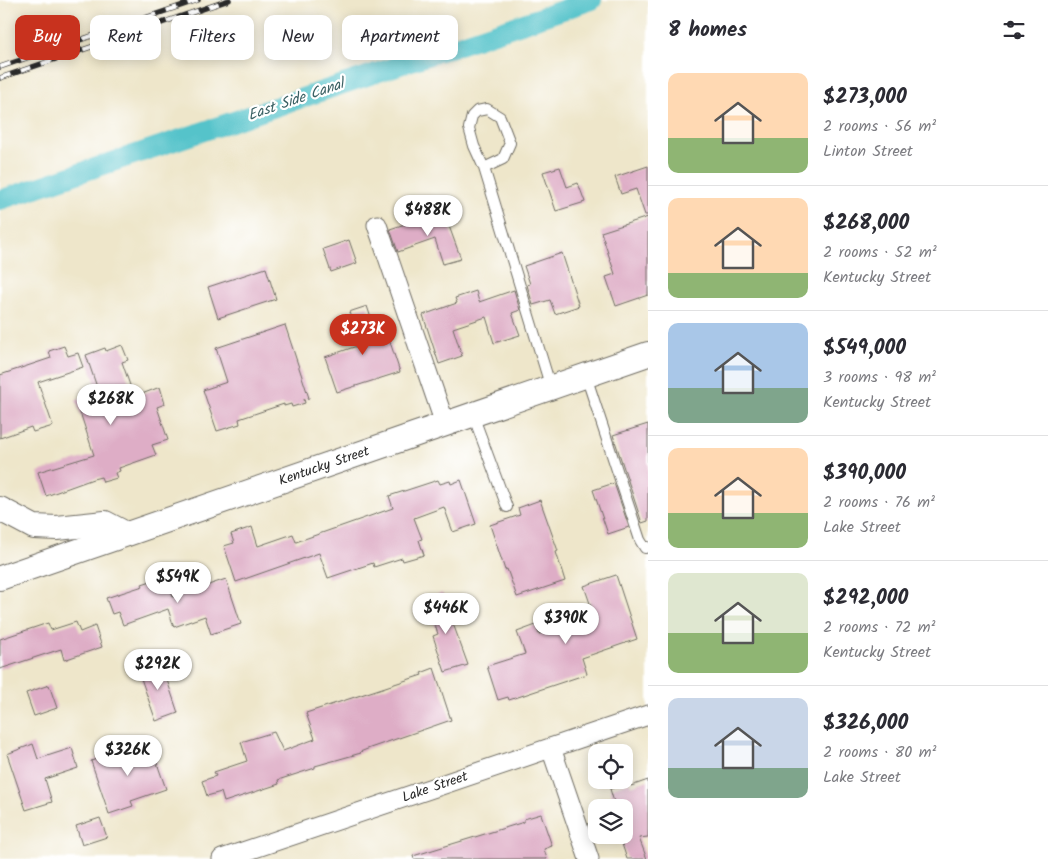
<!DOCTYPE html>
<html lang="en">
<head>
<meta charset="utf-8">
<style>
  body { margin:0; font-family:Kalam,sans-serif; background:#f7f7f7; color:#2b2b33; height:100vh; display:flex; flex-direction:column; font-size:19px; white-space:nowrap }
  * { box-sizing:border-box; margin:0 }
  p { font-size:16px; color:#7c7c81 }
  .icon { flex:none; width:28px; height:28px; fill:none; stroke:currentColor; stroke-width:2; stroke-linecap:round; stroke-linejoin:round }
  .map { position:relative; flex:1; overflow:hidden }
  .sheet { display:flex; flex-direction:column; background:#fff; width:400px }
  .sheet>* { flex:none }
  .hud { position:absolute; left:15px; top:15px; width:475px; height:45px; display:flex; gap:10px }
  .fabs { position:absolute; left:588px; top:744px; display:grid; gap:10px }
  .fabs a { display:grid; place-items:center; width:45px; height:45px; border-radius:10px; background:#fff; box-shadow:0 2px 12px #0003; font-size:25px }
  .price { position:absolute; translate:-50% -42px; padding:0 11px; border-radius:18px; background:#fff; color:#222; font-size:16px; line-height:32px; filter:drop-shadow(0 1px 2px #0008) }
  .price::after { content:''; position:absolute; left:50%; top:30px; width:15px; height:11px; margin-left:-8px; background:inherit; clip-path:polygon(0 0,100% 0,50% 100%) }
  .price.selected { background:#c8321e; color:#fff }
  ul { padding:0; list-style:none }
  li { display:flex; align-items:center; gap:15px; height:125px; padding:0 20px }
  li+li { border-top:1px solid #e1e1e2 }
  li span { display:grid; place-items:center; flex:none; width:140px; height:100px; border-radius:10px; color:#555 }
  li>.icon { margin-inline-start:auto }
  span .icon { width:60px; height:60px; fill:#fffc; stroke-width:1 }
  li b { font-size:21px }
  h2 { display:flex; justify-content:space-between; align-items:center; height:60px; padding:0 20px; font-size:21px }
  .pill { padding:0 18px; border-radius:10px; background:#fff; box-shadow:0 2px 12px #0003; font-size:18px; line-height:45px }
  .pill.selected { background:#c8321e; color:#fff }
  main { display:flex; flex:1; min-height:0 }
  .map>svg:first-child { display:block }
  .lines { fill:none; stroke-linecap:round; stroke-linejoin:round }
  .canal { stroke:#55c3ca; stroke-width:20 }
  .building { fill:#deadc6 }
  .service-casing { stroke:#6f6c63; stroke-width:12 }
  .minor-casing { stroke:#6f6c63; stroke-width:21 }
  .tertiary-casing { stroke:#6f6c63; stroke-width:26 }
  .service { stroke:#fff; stroke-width:10 }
  .minor { stroke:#fff; stroke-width:19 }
  .tertiary { stroke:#fff; stroke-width:24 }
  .rail-casing { stroke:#2b2b2b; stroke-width:5.5 }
  .rail { stroke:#fff; stroke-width:4; stroke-dasharray:11; stroke-linecap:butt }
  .labels { text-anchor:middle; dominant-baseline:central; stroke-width:4.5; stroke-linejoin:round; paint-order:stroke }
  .street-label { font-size:14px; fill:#2b2b2b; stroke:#fff }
  .water-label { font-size:15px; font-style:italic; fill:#3a6063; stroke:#fff }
</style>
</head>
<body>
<main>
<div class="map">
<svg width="648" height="859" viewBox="0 0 648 859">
  <rect width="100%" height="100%" fill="#fff"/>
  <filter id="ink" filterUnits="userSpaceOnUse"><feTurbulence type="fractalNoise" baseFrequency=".02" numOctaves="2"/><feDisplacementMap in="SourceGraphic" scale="10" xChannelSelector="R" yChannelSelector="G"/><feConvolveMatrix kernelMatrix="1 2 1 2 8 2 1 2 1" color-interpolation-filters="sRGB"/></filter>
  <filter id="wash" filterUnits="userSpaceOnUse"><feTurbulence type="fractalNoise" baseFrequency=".0096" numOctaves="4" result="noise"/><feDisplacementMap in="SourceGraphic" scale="20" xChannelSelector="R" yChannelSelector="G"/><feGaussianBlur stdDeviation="1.12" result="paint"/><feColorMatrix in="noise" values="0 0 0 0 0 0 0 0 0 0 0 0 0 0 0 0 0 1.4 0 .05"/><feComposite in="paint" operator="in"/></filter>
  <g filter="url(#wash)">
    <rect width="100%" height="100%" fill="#eee6ca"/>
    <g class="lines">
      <path class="canal" d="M0 200 592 0"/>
    </g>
    <g id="blocks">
      <g class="building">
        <path d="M648 166V215H645L636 189 621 194 615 177Z"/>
        <path d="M560 167 567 187 578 183 585 202 556 211 543 172Z"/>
        <path d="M445 215 461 259 443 264 435 239 398 252 390 229 414 221 415 225Z"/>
        <path d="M648 217V295L616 306 606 277 615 274 601 232Z"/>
        <path d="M349 240 357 263 331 272 323 249Z"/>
        <path d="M562 253 579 306 555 314 550 300 533 305 527 285 530 284 524 266Z"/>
        <path d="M266 268 276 299 218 318 208 287Z"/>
        <path d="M514 290 520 310 512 313 520 335 494 343 486 317 453 328 462 356 439 364 423 315 457 303 455 298 476 291 479 302Z"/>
        <path d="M367 306 378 339 388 336 400 372 337 392 325 357 360 345 349 312Z"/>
        <path d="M285 325 309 398 304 399 305 403 292 407 291 404 284 406V404L239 419 240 424 217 431 203 390 227 382 216 348Z"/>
        <path d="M122 345 128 360 122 362 134 397 160 387 165 404 157 407 168 440 152 445 156 455 119 468 120 471 115 473 117 478 103 482 101 477 93 479 46 496 38 472 94 455 76 400 99 393 86 355 105 348 106 351Z"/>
        <path d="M64 346 68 356 78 353 83 367 38 382 53 426 33 432 31 427 0 438V375L51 358 49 351Z"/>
        <path d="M648 424V521L642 523 613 435Z"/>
        <path d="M438 480 440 484 450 481 451 484 461 480 476 524 453 532 444 507 414 518 422 539 419 540 424 555 403 561 402 558 374 567 373 563 328 578 319 553 236 582 224 546 234 543 231 534 252 527 258 546 293 534 296 542 393 508 389 496Z"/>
        <path d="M614 483 629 527 608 534 593 490Z"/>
        <path d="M540 500 558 551 556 552 565 581 517 597 507 569 505 570 490 525 520 515 518 508Z"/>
        <path d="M616 575 637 639 582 658 587 674 509 700 508 697 498 700 487 666 525 654 517 632 536 625 539 634 594 615 584 586Z"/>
        <path d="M166 576 173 597 226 579 241 624 211 634 205 616 174 627 168 609 123 625 118 612 112 614 106 598 143 586 142 584Z"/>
        <path d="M442 593 468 665 445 672 433 636 438 634 426 599Z"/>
        <path d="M76 622 80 632 95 626 102 647 64 660 61 649 0 669V639L48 623 51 630Z"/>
        <path d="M161 662 178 713 156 721 138 670Z"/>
        <path d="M434 668 451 720 370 748 360 752 361 753 315 766V768L278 780 279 784 224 802 221 792 207 796 202 781 216 776 214 772 247 761 241 742 274 732 283 751 315 739 306 713 422 675 421 673Z"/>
        <path d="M49 685 57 708 34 716 26 693Z"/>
        <path d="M33 744 38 759 72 748 78 768 45 779 52 802 26 810 7 754Z"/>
        <path d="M135 746 136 751 151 746 166 789 131 801 133 806 109 814 91 761Z"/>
        <path d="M648 780V837L639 838 647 859H627L619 835H624V808H612L611 803 614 802 610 789 630 782 631 786Z"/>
        <path d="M541 814 552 846 544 849 547 859H414L413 856 524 822V819Z"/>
        <path d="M100 818 107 837 82 845 76 826Z"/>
      </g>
    </g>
  </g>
  <g filter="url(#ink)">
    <use href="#blocks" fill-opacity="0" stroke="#6f6c63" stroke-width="1"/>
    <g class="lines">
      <g class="service-casing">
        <g id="service">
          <path d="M484 168 503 159 510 143 500 117 487 109 477 111 472 116 469 128 474 146 484 168 551 388"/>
          <path d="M586 376 640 540 645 548 648 547"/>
          <path d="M473 415 507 507"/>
        </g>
      </g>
      <g class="minor-casing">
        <g id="minor">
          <path d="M377 225 445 424"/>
          <path d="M551 748 589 859"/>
          <path d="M222 859 648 715"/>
        </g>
      </g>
      <g class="tertiary-casing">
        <g id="tertiary">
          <path d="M0 509 34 527 57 528 105 523 126 534"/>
          <path d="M0 578 648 354"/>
        </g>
      </g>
      <use href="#service" class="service"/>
      <use href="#minor" class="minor"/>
      <use href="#tertiary" class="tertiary"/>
      <g class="rail-casing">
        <g id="rail">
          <path d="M0 67 198 0"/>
          <path d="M0 78 229 0"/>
        </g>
      </g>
      <use href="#rail" class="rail"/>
    </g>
  </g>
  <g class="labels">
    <g class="street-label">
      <text transform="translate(324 466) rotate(-19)">Kentucky Street</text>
      <text transform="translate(435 787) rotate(-19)">Lake Street</text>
    </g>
    <g class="water-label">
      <text transform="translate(296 100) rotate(-19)">East Side Canal</text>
    </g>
  </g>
</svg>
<div class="fabs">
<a><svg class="icon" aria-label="locate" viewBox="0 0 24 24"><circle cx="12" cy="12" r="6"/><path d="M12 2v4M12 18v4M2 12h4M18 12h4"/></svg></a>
<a><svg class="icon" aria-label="layers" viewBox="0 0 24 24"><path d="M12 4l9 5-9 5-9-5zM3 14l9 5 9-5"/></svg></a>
</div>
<b class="price" style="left:428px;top:237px">$488K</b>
<b class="price selected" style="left:363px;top:356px">$273K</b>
<b class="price" style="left:111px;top:426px">$268K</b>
<b class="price" style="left:178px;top:604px">$549K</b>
<b class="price" style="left:446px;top:635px">$446K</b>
<b class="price" style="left:566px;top:645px">$390K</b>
<b class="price" style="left:158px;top:691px">$292K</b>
<b class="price" style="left:128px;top:777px">$326K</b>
<div class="hud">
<a class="pill selected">Buy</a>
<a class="pill">Rent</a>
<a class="pill">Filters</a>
<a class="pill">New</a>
<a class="pill">Apartment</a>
</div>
</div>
<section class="sheet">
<h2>8 homes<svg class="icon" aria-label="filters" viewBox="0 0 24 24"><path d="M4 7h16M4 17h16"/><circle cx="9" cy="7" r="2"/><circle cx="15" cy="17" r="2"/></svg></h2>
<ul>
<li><span style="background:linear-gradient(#ffd9b3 65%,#8fb573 0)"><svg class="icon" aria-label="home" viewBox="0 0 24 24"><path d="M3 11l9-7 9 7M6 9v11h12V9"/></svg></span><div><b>$273,000</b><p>2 rooms · 56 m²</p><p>Linton Street</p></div></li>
<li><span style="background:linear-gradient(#ffd9b3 75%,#8fb573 0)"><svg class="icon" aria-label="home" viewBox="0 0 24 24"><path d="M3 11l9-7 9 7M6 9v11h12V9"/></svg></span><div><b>$268,000</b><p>2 rooms · 52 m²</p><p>Kentucky Street</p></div></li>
<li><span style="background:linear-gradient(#a9c7e8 65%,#7fa58c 0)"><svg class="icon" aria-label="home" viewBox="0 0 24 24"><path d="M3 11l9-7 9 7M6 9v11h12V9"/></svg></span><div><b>$549,000</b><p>3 rooms · 98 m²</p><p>Kentucky Street</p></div></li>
<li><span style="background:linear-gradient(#ffd9b3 65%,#8fb573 0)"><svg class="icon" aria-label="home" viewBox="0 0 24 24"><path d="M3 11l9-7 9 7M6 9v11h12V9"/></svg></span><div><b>$390,000</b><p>2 rooms · 76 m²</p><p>Lake Street</p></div></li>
<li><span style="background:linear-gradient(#dfe7d0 60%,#8fb573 0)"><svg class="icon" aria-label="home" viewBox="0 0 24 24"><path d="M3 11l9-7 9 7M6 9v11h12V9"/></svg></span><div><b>$292,000</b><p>2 rooms · 72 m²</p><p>Kentucky Street</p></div></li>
<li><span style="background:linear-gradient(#c9d6e8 70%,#7fa58c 0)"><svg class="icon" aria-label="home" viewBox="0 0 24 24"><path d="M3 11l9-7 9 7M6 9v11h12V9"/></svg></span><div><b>$326,000</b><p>2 rooms · 80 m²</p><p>Lake Street</p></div></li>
</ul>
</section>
</main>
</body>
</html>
